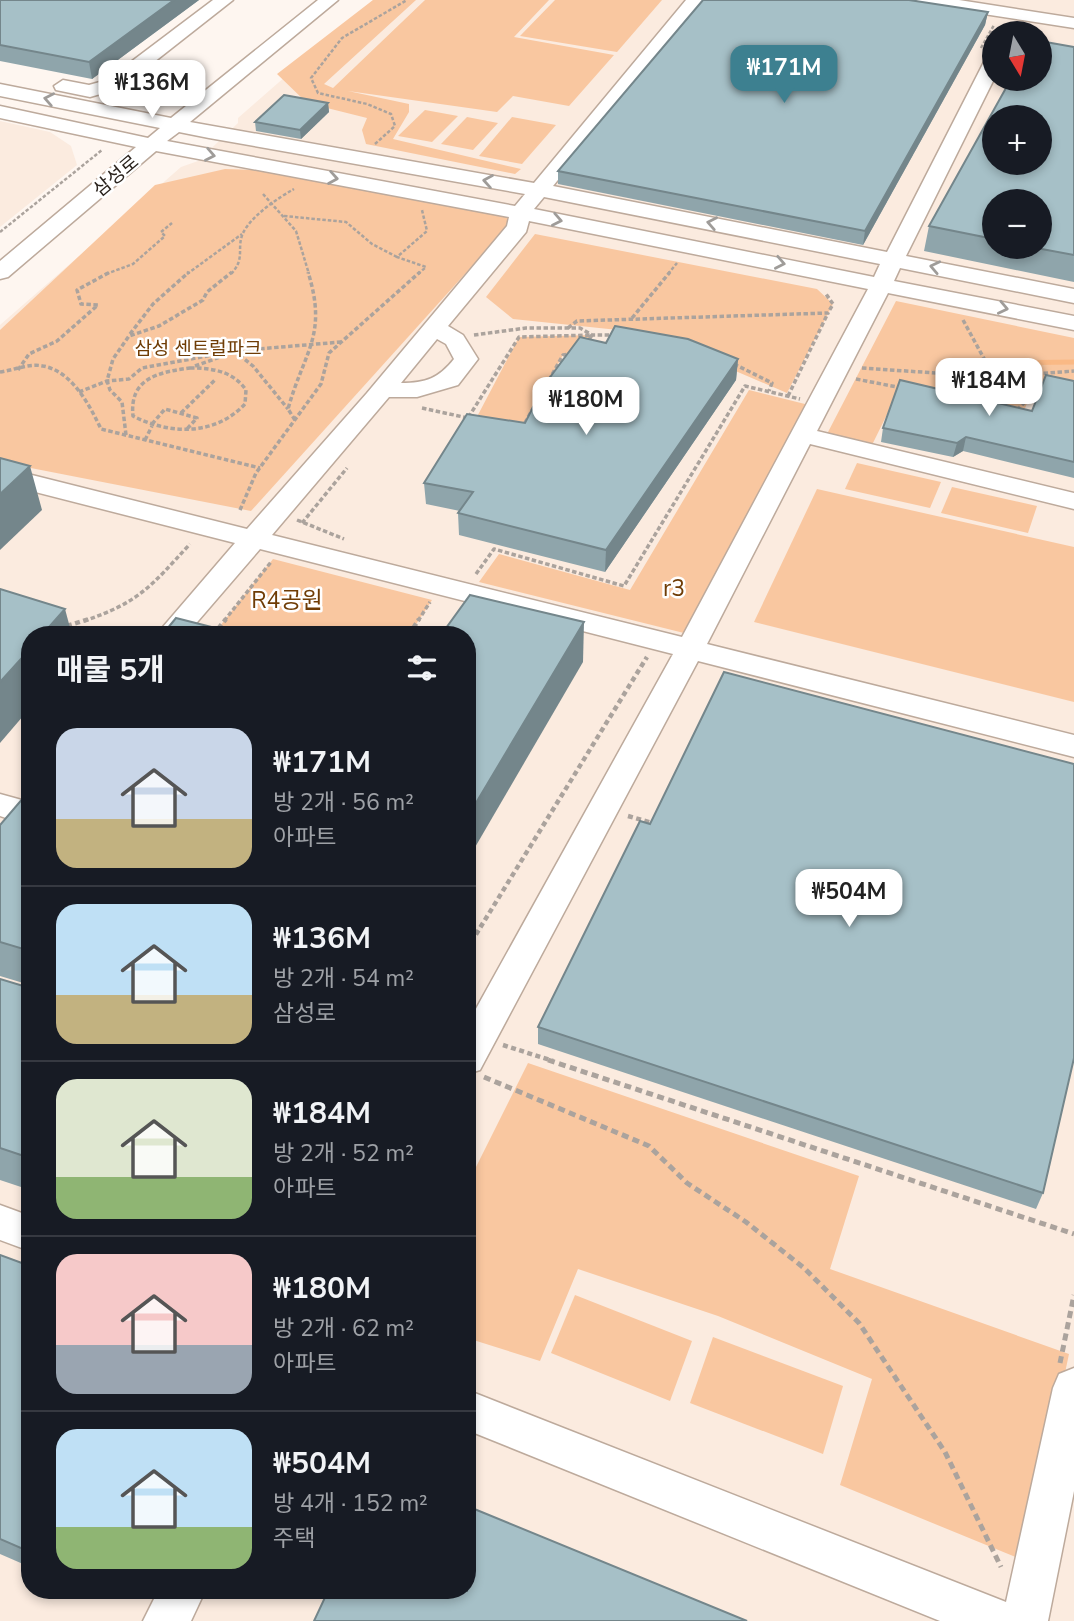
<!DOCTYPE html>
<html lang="ko">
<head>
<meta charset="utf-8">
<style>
  body { margin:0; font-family:"Nunito Sans","Noto Sans KR",sans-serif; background:#242831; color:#f1f3f6; height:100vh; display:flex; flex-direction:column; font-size:26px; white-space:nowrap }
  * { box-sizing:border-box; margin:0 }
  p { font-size:23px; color:#9ea1a6 }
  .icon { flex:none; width:38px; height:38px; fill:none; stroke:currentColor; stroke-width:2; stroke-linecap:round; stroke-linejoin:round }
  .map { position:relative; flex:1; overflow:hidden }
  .details { position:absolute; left:21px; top:626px; width:455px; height:973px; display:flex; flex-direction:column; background:#171b24; border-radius:28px; box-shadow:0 4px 10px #0003 }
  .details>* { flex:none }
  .needle { width:46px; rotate:170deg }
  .buttons { position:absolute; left:982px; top:21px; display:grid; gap:14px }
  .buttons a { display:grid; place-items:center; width:70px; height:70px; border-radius:50%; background:#171b24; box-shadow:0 4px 10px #0003; font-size:35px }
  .price { position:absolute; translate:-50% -60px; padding:0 16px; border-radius:14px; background:#fff; color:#222; font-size:23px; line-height:46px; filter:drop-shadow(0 2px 4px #0008) }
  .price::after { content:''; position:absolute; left:50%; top:42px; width:21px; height:16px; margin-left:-10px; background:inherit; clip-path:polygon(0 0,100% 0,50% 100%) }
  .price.current { background:#3d8090; color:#fff }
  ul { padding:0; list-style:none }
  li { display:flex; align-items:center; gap:21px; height:175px; padding:0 35px }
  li+li { border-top:2px solid #363941 }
  li span { display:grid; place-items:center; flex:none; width:196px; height:140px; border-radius:21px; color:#555 }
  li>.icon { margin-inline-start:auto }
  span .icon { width:84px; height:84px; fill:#fffc; stroke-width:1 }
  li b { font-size:30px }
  h2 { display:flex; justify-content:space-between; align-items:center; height:84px; padding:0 35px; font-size:30px }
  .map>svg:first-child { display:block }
  .built { fill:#fbebdf; fill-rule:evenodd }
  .green { fill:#f9c7a0 }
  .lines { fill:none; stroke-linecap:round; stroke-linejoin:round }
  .stream { stroke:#fab985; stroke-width:5 }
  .minor-casing { stroke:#bdaa9c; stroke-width:3 }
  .path-far3 { stroke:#aba39d; stroke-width:2.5; stroke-dasharray:3.5 2; stroke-linecap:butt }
  .path-far2 { stroke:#aba39d; stroke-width:3.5; stroke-dasharray:4.5 2.5; stroke-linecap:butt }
  .path-far1 { stroke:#aba39d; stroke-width:4.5; stroke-dasharray:5 3.5; stroke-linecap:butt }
  .path { stroke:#aba39d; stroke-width:5; stroke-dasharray:7 4.5; stroke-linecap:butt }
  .minor { fill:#fff; fill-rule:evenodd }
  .wall { fill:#8fa5ab; fill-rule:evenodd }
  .shaded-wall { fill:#74868b }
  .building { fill:#a6c0c7; stroke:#74868b; stroke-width:2; fill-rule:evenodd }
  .oneway { stroke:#9f9c99 }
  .labels { text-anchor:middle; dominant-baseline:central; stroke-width:5; stroke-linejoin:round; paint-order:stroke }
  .far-street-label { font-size:19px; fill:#2a231d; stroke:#fff }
  .far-park-label { font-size:19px; fill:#6f3c05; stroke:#fff }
  .park-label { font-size:23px; fill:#6f3c05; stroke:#fff }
</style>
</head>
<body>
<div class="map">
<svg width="1074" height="1621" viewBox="0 0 1074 1621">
  <rect width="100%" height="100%" fill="#fef6f0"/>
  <g class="built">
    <path d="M373 0H1074V1621H0V325L181 167 198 161 238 123V118ZM994 33H1040V79H994ZM994 117H1040V163H994ZM994 201H1040V247H994ZM30 635H467V1591H30Z"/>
    <path d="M0 121 50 132 71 146 77 165 0 227Z"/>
  </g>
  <g class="green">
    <path d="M373 0H416L324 84 333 88 425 0H549L514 37 614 55 569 106 513 96 497 112 348 91 409 104V112L393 139 521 169 515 174 366 144 362 130 367 118 307 103 277 74Z"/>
    <path d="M555 0H662L617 52 520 36Z"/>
    <path d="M425 110 458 116 432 142 398 136Z"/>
    <path d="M467 117 498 123 473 150 441 144Z"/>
    <path d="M512 117 556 125 522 164 479 156Z"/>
    <path d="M225 169 289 171 520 213 251 511 0 462V330L155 185Z"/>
    <path d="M535 234 817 289 833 304 787 393 647 333 513 319 486 297Z"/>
    <path d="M896 301 1074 338V390L1035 382 1021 419 898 392 872 445 827 434Z"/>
    <path d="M592 335 581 352 563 355 517 437 470 430 519 337Z"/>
    <path d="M749 390 809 405 692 635 479 582 499 554 630 590Z"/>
    <path d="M857 463 941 482 930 508 845 489Z"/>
    <path d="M952 487 1037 506 1028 533 941 513Z"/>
    <path d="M817 489 1074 547V702L754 622Z"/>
    <path d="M273 559 432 600 409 635H213Z"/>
    <path d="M528 1063 859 1176 830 1269 1069 1354 1025 1561 840 1485 872 1379 718 1316 578 1269 540 1361 467 1338V1185Z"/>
    <path d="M575 1295 692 1341 670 1401 551 1353Z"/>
    <path d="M713 1337 843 1386 823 1454 690 1403Z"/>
  </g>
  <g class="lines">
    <path class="stream" d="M992 363 1074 362"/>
    <g class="minor-casing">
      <g id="minor">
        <path d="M213 0H233L121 88 90 97 56 90 54 86 63 80 89 85 107 80Z"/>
        <path d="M318 0H338L190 122 534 183 686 0H704L553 186 887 252 985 60 994 54V79L906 256 1074 289V303L900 268 894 281 1074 316V330L888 293 817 431 1074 493V509L810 444 707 644 1074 735V757L698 661 480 1070 467 1074V1025L673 654 260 549 186 635H156L235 543 0 483V467L247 529 367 393 507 226 509 217 156 151 8 277 0 279V261L136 147 0 118V106L148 138 160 128 0 96V84L171 118ZM179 132 209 138 525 194 515 206 167 141ZM544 197 880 264 874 277 534 209ZM529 221 868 289 682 637 272 535 389 397H417L458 385 478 359 463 335 448 326 526 232ZM437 339 446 344 454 359C439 378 426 383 401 383Z"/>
        <path d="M916 0H959L1074 18V28L925 5Z"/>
        <path d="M0 794 29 802V818L18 822 0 816Z"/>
        <path d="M0 1205 30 1216V1251L0 1240Z"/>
        <path d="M1074 1368V1491L1048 1621H940L467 1430V1390L1006 1602 1053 1388 1059 1374Z"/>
        <path d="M158 1591H205L191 1621H143Z"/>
      </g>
    </g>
    <g class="path-far3">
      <path d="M981 48 994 25"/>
      <path d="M375 144 395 126 391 114 367 104 318 93 311 78 342 38 407 0"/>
      <path d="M263 194 296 231 309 274"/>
      <path d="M284 216 346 222 372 244 397 257"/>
      <path d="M0 232 102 150"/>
      <path d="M106 274 133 264 165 236 161 232 172 223"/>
      <path d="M187 274 242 234"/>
      <path d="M231 274C246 258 236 249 243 233 252 215 278 198 294 189"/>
      <path d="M418 274 426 267 397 257 427 231 422 210"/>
      <path d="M668 274 677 263"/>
    </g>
    <g class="path-far2">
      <path d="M632 318 670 272"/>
      <path d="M963 320 994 377"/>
      <path d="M568 328 577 321 828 313 833 304 826 294"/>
      <path d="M130 334 153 304 189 272"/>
      <path d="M474 335 526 328H580L592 335H613"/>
      <path d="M592 335 581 352 563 355 517 437 461 429 519 337Z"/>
      <path d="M234 351 253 366 288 409"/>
      <path d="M734 364 772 383 769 391"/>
      <path d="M195 366 223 356"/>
      <path d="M190 368C212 368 233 371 246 390L245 404C214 437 168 434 133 416 129 378 159 372 190 368Z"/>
      <path d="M862 368 994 377 1074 371"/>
      <path d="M18 370 29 354 57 341 98 305 81 304 77 290 110 272"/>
      <path d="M0 372C14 370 30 363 43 366 72 371 90 406 101 429L260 468"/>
      <path d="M856 379 902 388"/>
      <path d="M79 392 107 381 129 379 142 368 234 351 341 342"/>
      <path d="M788 396 828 313"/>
      <path d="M422 408 468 418"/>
      <path d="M1017 410 1040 387 1047 388"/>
      <path d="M181 413 216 379"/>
      <path d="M295 420 288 409C304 351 328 336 308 272"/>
      <path d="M152 424 165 409 197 418 186 430"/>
      <path d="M126 435 122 402 110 390 107 381 113 359 129 336 159 326 203 300 207 292 232 272"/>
      <path d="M145 440 152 426"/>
      <path d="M240 510 256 473 321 384 329 353 420 272"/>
      <path d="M297 520 344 539"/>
      <path d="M302 523 347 468"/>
      <path d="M476 574 494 549 624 586 745 386 800 399"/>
      <path d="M84 621C140 602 151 586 190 544"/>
      <path d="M224 621 271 562"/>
      <path d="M418 621 430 602"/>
    </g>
    <g class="path-far1">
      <path d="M67 626 89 619"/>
      <path d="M213 635 226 619"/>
      <path d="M409 635 419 619"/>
      <path d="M628 816 656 824"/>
      <path d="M467 949 647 657"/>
      <path d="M503 1045 553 1061"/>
    </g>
    <g class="path">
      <path d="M548 1060 1074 1234"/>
      <path d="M484 1077 649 1146 687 1183 746 1222 804 1268 859 1323 945 1452 1001 1567"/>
      <path d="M1060 1363 1074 1295"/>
    </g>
    <use href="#minor" class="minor"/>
  </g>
  <g class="wall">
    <path d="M0 0H199L92 79 0 61Z"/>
    <path d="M988 12 985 25 863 245 558 184V171Z"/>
    <path d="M1074 47V282L924 251 929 226ZM994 201 1040 247H994Z"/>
    <path d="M328 103 329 112 301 139 256 131 255 122Z"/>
    <path d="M606 343 738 359 736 380 605 572 459 535 458 513 460 511 426 504 424 483 525 423Z"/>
    <path d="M1074 381V478L963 451 953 457 881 442 883 428 1032 411Z"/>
    <path d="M30 790V985L0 976V825Z"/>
    <path d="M0 979 30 988V1190L0 1180Z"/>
    <path d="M538 1027 1043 1193 1036 1209 538 1044Z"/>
    <path d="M0 1255 30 1266V1567L0 1554Z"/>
  </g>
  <g class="shaded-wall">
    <path d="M174 0H199L92 79 89 62Z"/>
    <path d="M988 12 985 25 863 245 865 231Z"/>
    <path d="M328 103 329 112 301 139 300 130Z"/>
    <path d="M738 359 736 380 605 572 606 550Z"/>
    <path d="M966 437 963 451 953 457 957 443Z"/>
    <path d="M30 466 42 510 0 550V494Z"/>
    <path d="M65 609 72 635H42Z"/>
    <path d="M584 622 583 662 467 861V818Z"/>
    <path d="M30 649V708L0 743V682Z"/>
  </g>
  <g class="building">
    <path d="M0 0H174L89 62 0 45Z"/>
    <path d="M703 0H909L988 12 865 231 558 171Z"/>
    <path d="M1040 41 1074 47V255L1031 247H1040V201H994V239L929 226 1011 79H1040ZM994 117H1040V163H994Z"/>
    <path d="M284 95 328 103 300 130 255 122Z"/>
    <path d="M615 326 688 339 738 359 606 550 458 513 473 492 424 483 467 414 525 423 545 384 580 337 606 343Z"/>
    <path d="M1046 375 1074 381V462L966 437 957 443 883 428 900 380 1032 411Z"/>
    <path d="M0 458 30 466 0 494Z"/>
    <path d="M0 589 65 609 42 635H30V649L0 682Z"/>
    <path d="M470 595 584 622 467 818V635H441Z"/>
    <path d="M176 618 243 635H162Z"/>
    <path d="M724 672 1074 764V1058L1043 1193 538 1027 640 821 650 824Z"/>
    <path d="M30 790V951L0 942V825Z"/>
    <path d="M0 979 30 988V1158L0 1148Z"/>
    <path d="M0 1255 30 1266V1552L0 1539Z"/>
    <path d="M467 1506 747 1621H314L328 1591H467Z"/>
  </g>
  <defs><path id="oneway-chevron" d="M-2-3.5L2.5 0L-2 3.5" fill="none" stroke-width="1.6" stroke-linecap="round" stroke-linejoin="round" transform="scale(1.75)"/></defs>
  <g class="oneway">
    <use href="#oneway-chevron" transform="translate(49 99) rotate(-169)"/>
    <use href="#oneway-chevron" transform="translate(210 155) rotate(11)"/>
    <use href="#oneway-chevron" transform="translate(333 178) rotate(10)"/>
    <use href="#oneway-chevron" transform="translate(488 181) rotate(-170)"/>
    <use href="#oneway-chevron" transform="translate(557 220) rotate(11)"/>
    <use href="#oneway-chevron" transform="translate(712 223) rotate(-169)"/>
    <use href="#oneway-chevron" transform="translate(780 263) rotate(11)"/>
    <use href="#oneway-chevron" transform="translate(935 267) rotate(-168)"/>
    <use href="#oneway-chevron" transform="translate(1003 308) rotate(12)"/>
  </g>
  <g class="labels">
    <g class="far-street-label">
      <text transform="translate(116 176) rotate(-40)">삼성로</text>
    </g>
    <g class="far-park-label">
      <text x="198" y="349">삼성 센트럴파크</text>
    </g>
    <g class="park-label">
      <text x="674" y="588">r3</text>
      <text x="287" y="600">R4공원</text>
    </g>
  </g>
</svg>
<div class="buttons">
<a><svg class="needle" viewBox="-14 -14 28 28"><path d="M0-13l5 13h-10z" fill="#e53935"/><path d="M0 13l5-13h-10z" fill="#9ea1a6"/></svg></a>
<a>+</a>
<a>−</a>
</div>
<b class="price current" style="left:784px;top:105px">₩171M</b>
<b class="price" style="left:152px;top:120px">₩136M</b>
<b class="price" style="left:989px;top:418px">₩184M</b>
<b class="price" style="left:586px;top:437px">₩180M</b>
<b class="price" style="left:849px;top:929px">₩504M</b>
<section class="details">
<h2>매물 5개<svg class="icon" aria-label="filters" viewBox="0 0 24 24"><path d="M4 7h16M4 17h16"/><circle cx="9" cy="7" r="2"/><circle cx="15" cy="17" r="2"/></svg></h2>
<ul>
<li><span style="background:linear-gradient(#c9d6e8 65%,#c2b280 0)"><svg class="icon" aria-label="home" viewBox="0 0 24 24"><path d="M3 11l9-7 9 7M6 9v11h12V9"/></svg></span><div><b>₩171M</b><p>방 2개 · 56 m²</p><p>아파트</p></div></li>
<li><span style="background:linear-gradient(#bfe0f5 65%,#c2b280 0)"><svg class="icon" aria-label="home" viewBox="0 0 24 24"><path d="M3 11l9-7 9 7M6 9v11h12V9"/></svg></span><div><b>₩136M</b><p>방 2개 · 54 m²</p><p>삼성로</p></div></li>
<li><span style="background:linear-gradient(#dfe7d0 70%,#8fb573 0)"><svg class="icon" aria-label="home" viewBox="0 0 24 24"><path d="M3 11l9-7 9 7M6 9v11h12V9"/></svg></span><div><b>₩184M</b><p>방 2개 · 52 m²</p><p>아파트</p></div></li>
<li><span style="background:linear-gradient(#f6c9c9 65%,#9aa5b1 0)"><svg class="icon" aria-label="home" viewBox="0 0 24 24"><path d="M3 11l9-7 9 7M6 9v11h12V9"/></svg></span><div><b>₩180M</b><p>방 2개 · 62 m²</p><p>아파트</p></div></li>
<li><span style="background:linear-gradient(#bfe0f5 70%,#8fb573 0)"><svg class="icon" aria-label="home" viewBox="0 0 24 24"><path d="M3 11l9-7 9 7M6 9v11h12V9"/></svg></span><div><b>₩504M</b><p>방 4개 · 152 m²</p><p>주택</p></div></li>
</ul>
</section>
</div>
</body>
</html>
